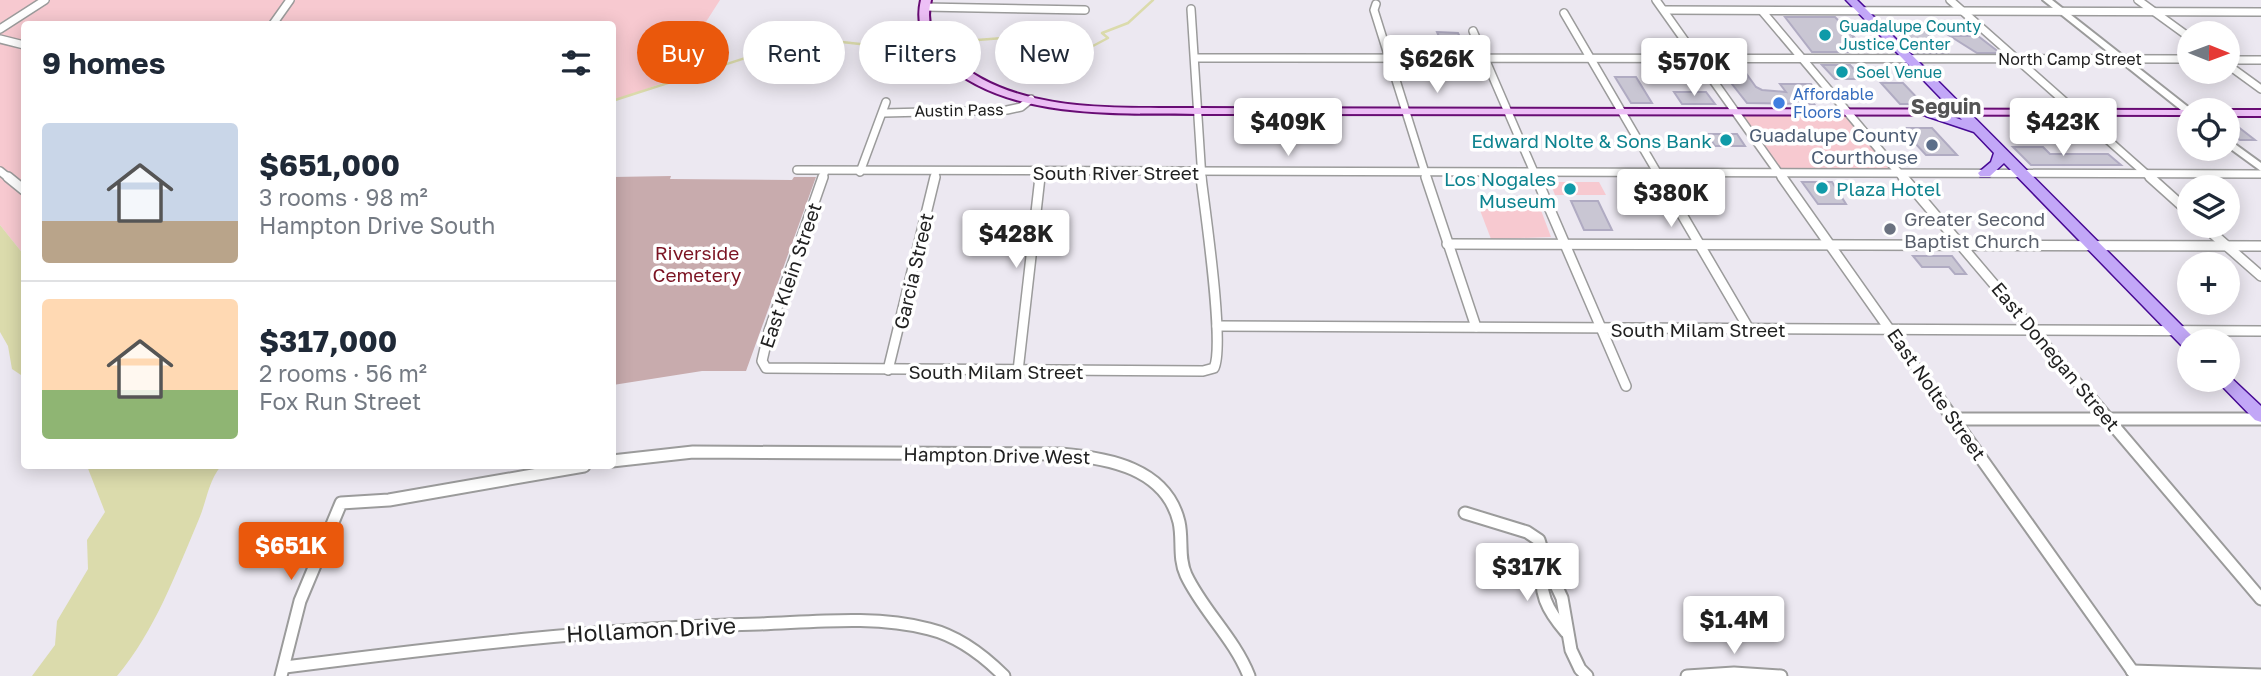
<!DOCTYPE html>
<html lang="en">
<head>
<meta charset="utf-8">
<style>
  body { margin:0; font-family:"Golos Text",sans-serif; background:#f2f2f3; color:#1f2937; height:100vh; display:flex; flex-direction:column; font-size:26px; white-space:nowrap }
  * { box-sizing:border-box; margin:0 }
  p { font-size:23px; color:#747a83 }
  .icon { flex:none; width:38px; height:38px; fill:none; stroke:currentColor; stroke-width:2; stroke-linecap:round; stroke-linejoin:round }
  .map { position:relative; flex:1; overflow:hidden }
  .side { position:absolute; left:21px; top:21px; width:595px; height:448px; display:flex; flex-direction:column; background:#fff; border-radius:7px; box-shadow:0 4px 18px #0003 }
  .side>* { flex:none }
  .banner { position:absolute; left:637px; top:21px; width:665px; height:63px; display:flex; gap:14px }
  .needle { width:46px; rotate:91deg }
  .tools { position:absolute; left:2177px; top:21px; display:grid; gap:14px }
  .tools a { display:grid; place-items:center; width:63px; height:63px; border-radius:50%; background:#fff; box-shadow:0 4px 18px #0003; font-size:35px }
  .price { position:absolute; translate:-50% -60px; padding:0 16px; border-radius:7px; background:#fff; color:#222; font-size:23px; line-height:46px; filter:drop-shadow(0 2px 4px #0008) }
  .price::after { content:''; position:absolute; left:50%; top:42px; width:21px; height:16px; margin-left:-10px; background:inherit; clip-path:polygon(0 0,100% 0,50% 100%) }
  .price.selected { background:#ea580c; color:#fff }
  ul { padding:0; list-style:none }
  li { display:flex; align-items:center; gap:21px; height:175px; padding:0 21px }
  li+li { border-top:2px solid #e0e1e3 }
  li span { display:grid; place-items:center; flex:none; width:196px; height:140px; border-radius:7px; color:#555 }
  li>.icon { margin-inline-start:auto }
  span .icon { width:84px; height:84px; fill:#fffc; stroke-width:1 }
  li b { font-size:30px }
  h2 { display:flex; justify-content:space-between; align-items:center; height:84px; padding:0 21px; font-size:30px }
  .chip { padding:0 24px; border-radius:32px; background:#fff; box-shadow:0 4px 18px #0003; font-size:24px; line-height:63px }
  .chip.selected { background:#ea580c; color:#fff }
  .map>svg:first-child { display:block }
  .cemetery { fill:#c8abad }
  .park { fill:#f7c9d0 }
  .water { fill:#dbdbac }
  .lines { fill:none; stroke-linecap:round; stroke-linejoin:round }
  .stream { stroke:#dbdbac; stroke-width:2.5 }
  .building { fill:#c9c6d3; stroke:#b0abc2; stroke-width:2 }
  .minor-far2-casing { stroke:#9b9b9b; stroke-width:10 }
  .minor-far1-casing { stroke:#9b9b9b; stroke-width:12 }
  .minor-casing { stroke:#9b9b9b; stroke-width:15 }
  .tertiary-casing { stroke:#9b9b9b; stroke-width:4 }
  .secondary-casing { stroke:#680c74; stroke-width:4 }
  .primary-casing { stroke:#470995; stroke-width:3 }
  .minor-far2 { stroke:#fff; stroke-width:7 }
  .minor-far1 { stroke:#fff; stroke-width:9 }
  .minor { stroke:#fff; stroke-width:11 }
  .tertiary { fill:#fff; fill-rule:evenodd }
  .secondary { fill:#edc0f6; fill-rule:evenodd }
  .primary { fill:#c2a7f7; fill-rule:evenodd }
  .culture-dot { fill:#0f9aa8; stroke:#fff; stroke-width:2.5 }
  .shop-dot { fill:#3f7fe0; stroke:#fff; stroke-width:2.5 }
  .service-dot { fill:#5c6f8a; stroke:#fff; stroke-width:2.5 }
  .worship-dot { fill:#6b7280; stroke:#fff; stroke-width:2.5 }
  .labels { text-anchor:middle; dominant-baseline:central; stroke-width:7; stroke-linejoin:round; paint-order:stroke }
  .far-culture-label { font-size:16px; fill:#0d838f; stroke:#fff; text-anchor:start }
  .far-street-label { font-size:16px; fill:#212121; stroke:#fff }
  .far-shop-label { font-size:16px; fill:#366cbe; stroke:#fff; text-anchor:start }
  .service-label { font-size:19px; fill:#4e5e75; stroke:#fff; text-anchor:end }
  .culture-label { font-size:19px; fill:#0d838f; stroke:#fff; text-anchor:end }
  .street-label { font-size:19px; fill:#212121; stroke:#fff }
  .worship-label { font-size:19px; fill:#5b616d; stroke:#fff; text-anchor:start }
  .park-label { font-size:19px; fill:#7b1322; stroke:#fff }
  .far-district-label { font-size:21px; font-weight:bold; fill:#545454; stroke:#fff }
  .near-street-label { font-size:23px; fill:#212121; stroke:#fff }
</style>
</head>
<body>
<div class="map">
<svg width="2261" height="676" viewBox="0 0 2261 676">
  <rect width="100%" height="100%" fill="#ece8f1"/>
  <path class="cemetery" d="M671 176 670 179 792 180 794 177H816L746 371H702L613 385V177Z"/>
  <g class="park">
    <path d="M0 0H720L668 81 613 101 612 24H24V255L0 225Z"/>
    <path d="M1738 112 1850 113 1900 172H1777Z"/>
    <path d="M1550 182H1599L1606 195H1555Z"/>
    <path d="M1478 205H1539L1551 237 1491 239Z"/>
  </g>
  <g class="water">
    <path d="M0 225 24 255V377L12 369 8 346 0 332Z"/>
    <path d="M87 466H221C208 482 207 500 199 519 176 573 155 631 117 676H32L55 645 57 621 88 569 87 540 105 512Z"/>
  </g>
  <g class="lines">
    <path class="stream" d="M612 101 789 44 824 40 887 47 1016 37 1091 47 1108 38 1102 33 1128 23 1153 0"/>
  </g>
  <g class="building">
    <path d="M1785 17H1835L1855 38H1849L1860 52H1812Z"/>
    <path d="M1893 28H1922L1947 53H1918Z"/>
    <path d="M1437 32 1458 33 1465 48H1444Z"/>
    <path d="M1950 36H1978L2000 53H1977Z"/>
    <path d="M1717 65H1740L1756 87 1762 90 1786 92 1780 84H1811L1819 94H1806L1814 104 1747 103Z"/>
    <path d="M1822 65H1850L1863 79H1835Z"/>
    <path d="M1615 77H1636L1652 103H1631Z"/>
    <path d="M1881 83H1903L1923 104H1900Z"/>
    <path d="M1674 92H1706L1715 104H1682Z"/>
    <path d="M2228 119 2255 140H2240L2228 131Z"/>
    <path d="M1901 128H1932L1957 155H1926Z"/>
    <path d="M1707 134H1737L1745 146H1715Z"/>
    <path d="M2013 147H2043L2050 154H2108L2121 165H2031Z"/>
    <path d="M1802 182H1832L1846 204H1818Z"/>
    <path d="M1571 201H1598L1612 230H1584Z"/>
    <path d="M1913 256H1952L1966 274H1955L1949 267H1922Z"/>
  </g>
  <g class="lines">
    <g class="minor-far2-casing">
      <g id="minor-far2">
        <path d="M1656 0 1783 179"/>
        <path d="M1950 0 2152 179"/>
        <path d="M2138 0 2189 37"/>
        <path d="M1376 4 1374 10 1427 179"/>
        <path d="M924 7 1085 10"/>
        <path d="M1191 9 1202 179"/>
        <path d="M1664 10 2261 12"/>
        <path d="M1762 11 1904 179"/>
        <path d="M1564 13 1661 179"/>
        <path d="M273 24 290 0"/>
        <path d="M0 29 45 0"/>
        <path d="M1473 31 1537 179"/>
        <path d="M0 39 24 45"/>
        <path d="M1196 58 2189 59"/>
        <path d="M2228 60H2261"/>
        <path d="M2228 65 2261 89"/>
        <path d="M884 113 1007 110 1021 107 1031 99"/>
        <path d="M797 170 2261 174"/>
        <path d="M0 171 10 179"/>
        <path d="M860 172 886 102"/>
        <path d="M822 179 825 171"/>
        <path d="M934 179 936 171"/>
        <path d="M1040 179 1041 172"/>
      </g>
    </g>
    <g class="minor-far1-casing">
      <g id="minor-far1">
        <path d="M8 177 24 190"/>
        <path d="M823 177 769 331 762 361 766 368 1203 371 1214 368C1225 345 1205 211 1201 177"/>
        <path d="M1426 177 1476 327"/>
        <path d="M1536 177 1626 386"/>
        <path d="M1660 177 1749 329"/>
        <path d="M1782 177 1940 401"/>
        <path d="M1903 177 2093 401"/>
        <path d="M2150 177 2189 212"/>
        <path d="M2204 226 2261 276"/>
        <path d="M1447 244 2261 246"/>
        <path d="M1217 326 2261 331"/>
        <path d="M888 370 935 177"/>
        <path d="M1018 371 1040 177"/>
      </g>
    </g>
    <g class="minor-casing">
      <g id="minor">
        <path d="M1939 399 2136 676"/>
        <path d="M2091 399 2261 599"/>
        <path d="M1953 419H2261"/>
        <path d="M612 461 693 452 1061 454C1108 458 1166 468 1179 522 1183 539 1178 558 1186 575 1203 611 1234 638 1249 676"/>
        <path d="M1465 513 1527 532 1539 540 1547 566 1562 598 1571 650 1580 669 1587 676"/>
        <path d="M1545 563C1536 591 1548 611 1566 632"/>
        <path d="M285 667C443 647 600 628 760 624 814 622 875 615 929 629 958 636 983 655 1004 676"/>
        <path d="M2132 671 2261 675"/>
        <path d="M281 676 300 601 341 503 389 500 584 466"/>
        <path d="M1687 676 1734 673 1781 676"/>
      </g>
    </g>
    <g class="tertiary-casing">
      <g id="tertiary">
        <path d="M2043 0H2052L2192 110H2189V115L2186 114Z"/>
        <path d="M2228 139 2261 163V171L2228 147Z"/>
      </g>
    </g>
    <g class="secondary-casing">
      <g id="secondary">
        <path d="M921 0H931C925 24 933 41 951 57 1015 115 1116 107 1197 108L2193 110H2189V115L1197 114C1116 113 1007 120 944 62 925 45 915 26 921 0Z"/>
        <path d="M2226 110H2261V116H2228V110Z"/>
      </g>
    </g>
    <g class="primary-casing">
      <g id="primary">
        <path d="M1846 0H1857L2195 339 2196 341H2189V348L2183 347 2004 163 1990 176H1980L1978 173 1991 162 1994 153 1974 132 1926 116 1924 113 1930 109 1962 120Z"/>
        <path d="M2228 375 2261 406V422L2255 420 2220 384 2218 380H2228Z"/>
      </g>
    </g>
    <use href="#minor-far2" class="minor-far2"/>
    <use href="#minor-far1" class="minor-far1"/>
    <use href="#minor" class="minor"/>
    <use href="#tertiary" class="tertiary"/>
    <use href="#secondary" class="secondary"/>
    <use href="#primary" class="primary"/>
  </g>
  <g class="culture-dot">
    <circle cx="1825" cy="35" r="7"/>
    <circle cx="1842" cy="72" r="7"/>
    <circle cx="1726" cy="140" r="7"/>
    <circle cx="1822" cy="188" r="7"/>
    <circle cx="1570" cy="189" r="7"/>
  </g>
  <circle class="shop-dot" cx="1779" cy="103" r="7"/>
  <circle class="service-dot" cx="1932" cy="145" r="7"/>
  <circle class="worship-dot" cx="1890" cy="229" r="7"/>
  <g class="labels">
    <g class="far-culture-label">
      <text x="1839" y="26">Guadalupe County<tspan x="1839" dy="18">Justice Center</tspan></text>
      <text x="1856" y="72">Soel Venue</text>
    </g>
    <g class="far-street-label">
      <text x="2070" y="59">North Camp Street</text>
      <text transform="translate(959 110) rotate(-1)">Austin Pass</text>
    </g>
    <g class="far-shop-label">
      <text x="1793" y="94">Affordable<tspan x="1793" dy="18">Floors</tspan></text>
    </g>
    <g class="service-label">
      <text x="1918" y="134">Guadalupe County<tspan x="1918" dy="22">Courthouse</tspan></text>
    </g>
    <g class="culture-label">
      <text x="1712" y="140">Edward Nolte &amp; Sons Bank</text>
      <text x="1556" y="178">Los Nogales<tspan x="1556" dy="22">Museum</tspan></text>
      <text x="1836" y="188" text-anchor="start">Plaza Hotel</text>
    </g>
    <g class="street-label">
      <text x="1116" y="172">South River Street</text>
      <text transform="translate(913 271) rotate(-77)">Garcia Street</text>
      <text transform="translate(790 275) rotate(-71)">East Klein Street</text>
      <text x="1698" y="329">South Milam Street</text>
      <text transform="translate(2056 356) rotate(50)">East Donegan Street</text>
      <text x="996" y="371">South Milam Street</text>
      <text transform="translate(1937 394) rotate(55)">East Nolte Street</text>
      <text transform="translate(997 455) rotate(1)">Hampton Drive West</text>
    </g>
    <g class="worship-label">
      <text x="1904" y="218">Greater Second<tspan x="1904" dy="22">Baptist Church</tspan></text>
    </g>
    <g class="park-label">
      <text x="697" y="252">Riverside<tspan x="697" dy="22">Cemetery</tspan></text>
    </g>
    <g class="far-district-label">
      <text x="1946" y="106">Seguin</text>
    </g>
    <g class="near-street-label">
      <text transform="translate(651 629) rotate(-3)">Hollamon Drive</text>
    </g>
  </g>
</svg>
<div class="tools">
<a><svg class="needle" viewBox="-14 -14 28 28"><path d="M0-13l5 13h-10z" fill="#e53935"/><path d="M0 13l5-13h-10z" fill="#747a83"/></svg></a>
<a><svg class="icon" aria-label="locate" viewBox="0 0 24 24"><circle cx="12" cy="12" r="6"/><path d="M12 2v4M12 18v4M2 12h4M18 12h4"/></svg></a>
<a><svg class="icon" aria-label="layers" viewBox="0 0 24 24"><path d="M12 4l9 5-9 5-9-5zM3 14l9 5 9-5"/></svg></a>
<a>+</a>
<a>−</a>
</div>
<b class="price" style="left:1437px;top:95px">$626K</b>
<b class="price" style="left:1694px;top:98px">$570K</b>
<b class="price" style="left:1288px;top:158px">$409K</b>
<b class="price" style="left:2063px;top:158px">$423K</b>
<b class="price" style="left:1671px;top:229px">$380K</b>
<b class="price" style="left:1016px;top:270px">$428K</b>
<b class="price selected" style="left:291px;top:582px">$651K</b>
<b class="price" style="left:1527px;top:603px">$317K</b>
<b class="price" style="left:1734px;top:656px">$1.4M</b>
<div class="banner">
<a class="chip selected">Buy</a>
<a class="chip">Rent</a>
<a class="chip">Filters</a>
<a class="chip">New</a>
</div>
<section class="side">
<h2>9 homes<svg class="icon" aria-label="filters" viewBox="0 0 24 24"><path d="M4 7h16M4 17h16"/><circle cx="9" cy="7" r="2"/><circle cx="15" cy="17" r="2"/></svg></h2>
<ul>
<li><span style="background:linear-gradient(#c9d6e8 70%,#b9a48a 0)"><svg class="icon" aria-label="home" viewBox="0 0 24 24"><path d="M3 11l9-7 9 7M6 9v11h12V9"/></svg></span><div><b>$651,000</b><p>3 rooms · 98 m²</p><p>Hampton Drive South</p></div></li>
<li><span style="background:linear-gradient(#ffd9b3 65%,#8fb573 0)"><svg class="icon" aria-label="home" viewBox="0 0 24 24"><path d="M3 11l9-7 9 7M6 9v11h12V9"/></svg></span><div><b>$317,000</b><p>2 rooms · 56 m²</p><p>Fox Run Street</p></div></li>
</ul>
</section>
</div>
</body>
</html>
